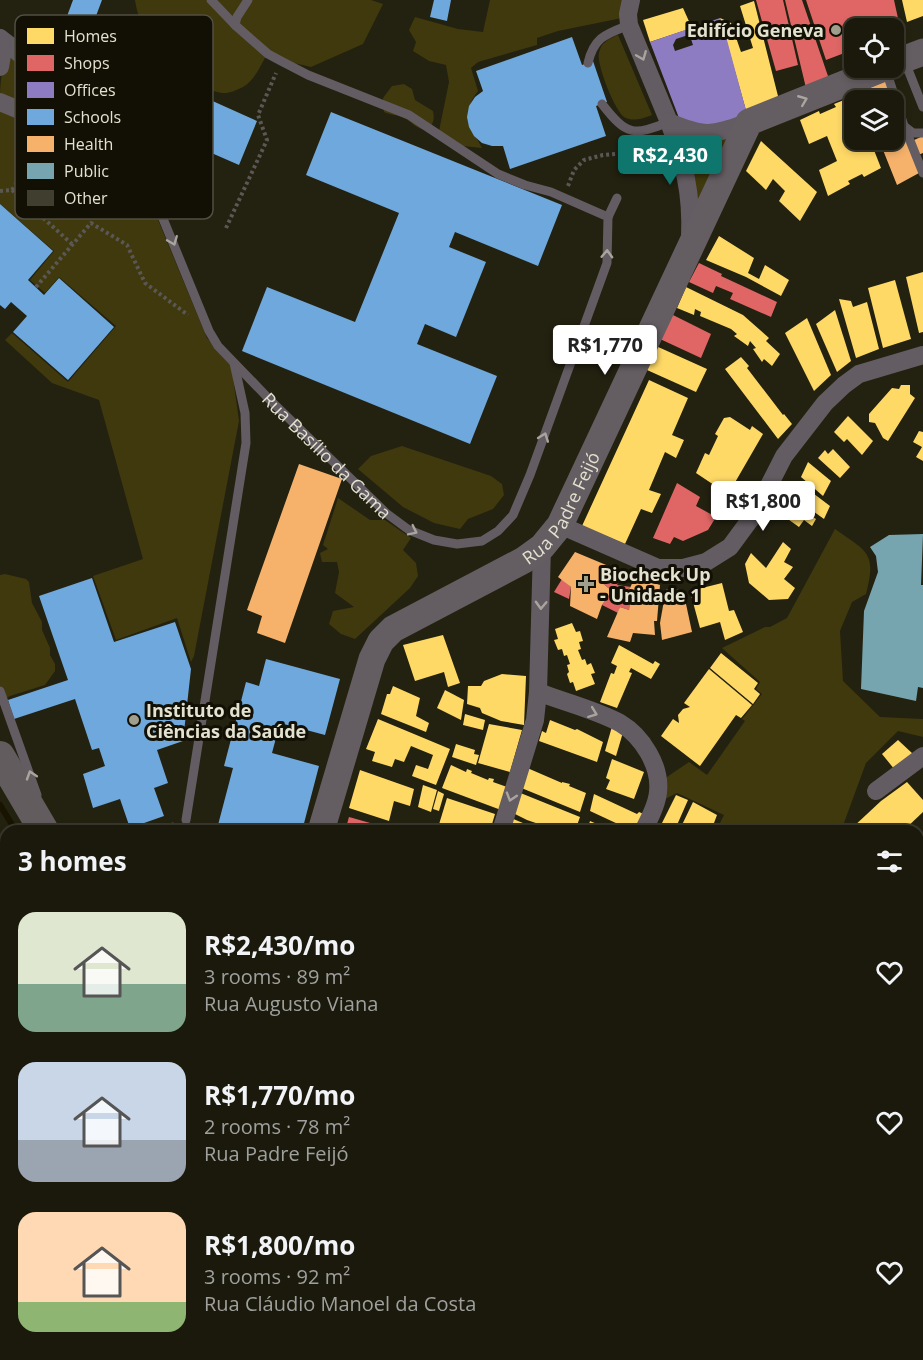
<!DOCTYPE html>
<html lang="en">
<head>
<meta charset="utf-8">
<style>
  body { margin:0; font-family:"Open Sans",sans-serif; background:#232215; color:#f1f3f6; height:100vh; display:flex; flex-direction:column; font-size:22px; white-space:nowrap }
  * { box-sizing:border-box; margin:0 }
  p { font-size:20px; color:#9fa09d }
  .icon { flex:none; width:33px; height:33px; fill:none; stroke:currentColor; stroke-width:2; stroke-linecap:round; stroke-linejoin:round }
  .map { position:relative; flex:1; overflow:hidden }
  .drawer { position:absolute; left:0px; top:825px; width:924px; height:536px; display:flex; flex-direction:column; background:#1a190c; border-radius:18px 18px 0 0; box-shadow:0 3px 9px #0003,0 0 0 2px #38382d }
  .drawer>* { flex:none }
  .controls { position:absolute; left:844px; top:18px; display:grid; gap:12px }
  .controls a { display:grid; place-items:center; width:60px; height:60px; border-radius:12px; background:#1a190c; box-shadow:0 3px 9px #0003,0 0 0 2px #38382d; font-size:30px }
  .price { position:absolute; translate:-50% -51px; padding:0 14px; border-radius:6px; background:#fff; color:#222; font-size:20px; line-height:39px; filter:drop-shadow(0 2px 3px #0008) }
  .price::after { content:''; position:absolute; left:50%; top:36px; width:18px; height:14px; margin-left:-9px; background:inherit; clip-path:polygon(0 0,100% 0,50% 100%) }
  .price.active { background:#0f766e; color:#fff }
  ul { padding:0; list-style:none }
  li { display:flex; align-items:center; gap:18px; height:150px; padding:0 18px }
  li span { display:grid; place-items:center; flex:none; width:168px; height:120px; border-radius:18px; color:#555 }
  li>.icon { margin-inline-start:auto }
  span .icon { width:72px; height:72px; fill:#fffc; stroke-width:1 }
  li b { font-size:26px }
  h2 { display:flex; justify-content:space-between; align-items:center; height:72px; padding:0 18px; font-size:26px }
  .map>svg:first-child { display:block }
  .green { fill:#40390d }
  .homes { fill:#ffd966 }
  .shops { fill:#e06666 }
  .offices { fill:#8e7cc3 }
  .schools { fill:#6fa8dc }
  .health { fill:#f6b26b }
  .public { fill:#76a5af }
  .lines { fill:none; stroke-linecap:round; stroke-linejoin:round }
  .stream { stroke:#181401; stroke-width:6 }
  .building { fill:#403e2f }
  .path { stroke:#5a5754; stroke-width:4; stroke-dasharray:3 3; stroke-linecap:butt }
  .lane { stroke:#635c62; stroke-width:9 }
  .street { stroke:#635c62; stroke-width:18 }
  .secondary { stroke:#645d62; stroke-width:27 }
  .primary { stroke:#635c5e; stroke-width:30 }
  .oneway { stroke:#a9a59e }
  .oneway2 { stroke:#aaa69e }
  .poi-dot { fill:#a09e8c; stroke:#121004; stroke-width:2 }
  .labels { text-anchor:middle; dominant-baseline:central; stroke-width:6; stroke-linejoin:round; paint-order:stroke }
  .poi-label { font-size:18px; font-weight:bold; fill:#e3e1cf; stroke:#121004; text-anchor:start }
  .street-label { font-size:18px; fill:#e3e1cf; stroke:#121004 }
  .key { fill:#121004; stroke:#514f41; stroke-width:1.5 }
  .key-label { font-size:16px; fill:#e3e1cf }
</style>
</head>
<body>
<div class="map">
<svg width="923" height="1360" viewBox="0 0 923 1360">
  <rect width="100%" height="100%" fill="#232110"/>
  <g class="green">
    <path d="M135 0H210L267 54C261 65 255 80 243 87 239 89 230 93 226 93 215 94 182 80 174 73 156 57 138 24 135 0Z"/>
    <path d="M212 0H371L383 4 363 44 311 67 281 60Z"/>
    <path d="M490 0H626L622 18 558 31 537 38V45L478 62 471 68 478 91C461 112 471 128 482 148L463 146 439 131 449 82 446 65 429 61 413 51 416 42 409 30 415 17 458 29 483 32Z"/>
    <path d="M618 35 652 115C642 119 633 122 624 117 615 111 596 64 599 53 601 42 609 39 618 35Z"/>
    <path d="M5 45 66 111 60 120 0 97C0 79 4 63 5 45Z"/>
    <path d="M404 84 412 89 415 100 433 111C435 120 433 124 427 130 415 129 413 122 404 118 399 115 390 115 384 112L383 98 392 86Z"/>
    <path d="M0 109 26 118 70 149 81 132 118 163 136 182 151 203 207 338 231 363 239 421 194 656 191 662 177 618 116 640 93 576 143 559 99 400 52 383 5 340 12 333 68 382 116 326 59 277 45 293 30 280 54 251 0 204Z"/>
    <path d="M674 127 742 129 693 232Z"/>
    <path d="M402 446 491 476 502 484 504 495 493 509 468 519 460 529 434 523 403 507 358 469 371 456Z"/>
    <path d="M338 498 370 520H385L411 538 403 550 416 563 418 576 410 588 355 639 341 634 329 624 333 611 354 607 335 593 339 572 337 562H322L320 553 328 549 323 545Z"/>
    <path d="M835 529C867 552 877 552 866 594L852 602 840 631 843 681 880 717 923 719V737L898 731 866 763 841 831H716L724 815 677 793 655 804 658 783 689 762 707 775 745 721 742 719 762 694 756 689 760 682 722 648 765 627H770L787 618Z"/>
    <path d="M5 574 26 579 29 582 32 603 42 622V630L50 648V655L55 664V671L45 685 10 696 0 702V575Z"/>
    <path d="M6 942V1078L0 1073V945Z"/>
  </g>
  <g class="homes">
    <path d="M902 0H923V16L907 22Z"/>
    <path d="M754 1 779 100 747 114 720 18 731 23 741 52 753 48 740 6Z"/>
    <path d="M683 8 692 28 650 42 643 20Z"/>
    <path d="M854 96 856 100 855 123 848 126 857 151 872 145 881 168 864 177 862 174 848 181 850 184 828 196 819 170 837 161 827 136 809 144 800 120 819 111 820 114 836 107 834 104Z"/>
    <path d="M761 141 817 192 800 221 779 201 785 191 773 179 766 190 746 171Z"/>
    <path d="M719 236 754 258 748 273 759 279 765 265 789 280 781 296 746 277 706 260Z"/>
    <path d="M923 272V332L919 333 906 277Z"/>
    <path d="M895 280 911 339 883 348 868 288Z"/>
    <path d="M686 287 743 315 769 338 766 341 780 354 772 366 764 359 762 362 753 349 756 348 750 341 748 346 734 336 737 334 731 329 700 316 701 312 695 309 694 315 677 308Z"/>
    <path d="M839 299 851 301 853 307 867 302 879 349 856 358Z"/>
    <path d="M835 310 851 361 837 372 816 324Z"/>
    <path d="M807 318 831 375 814 391 785 333Z"/>
    <path d="M656 346 707 369 696 392 647 370Z"/>
    <path d="M741 357 749 366 747 368 783 415 784 414 792 424 778 439 725 369Z"/>
    <path d="M649 380 688 398 672 435 684 440 676 458 665 452 649 490 661 494 652 513 641 509 625 544 582 526Z"/>
    <path d="M901 385H910V394L915 398 888 441 883 438 875 423 869 422V414L892 388 899 389Z"/>
    <path d="M848 416 873 441 862 455 847 439 844 442 834 432Z"/>
    <path d="M730 417 750 430 752 426 763 434 726 498 715 490 717 487 696 473 705 453 709 455 718 436 715 434 724 418Z"/>
    <path d="M919 431 923 432V461L916 457 922 447 913 442Z"/>
    <path d="M833 449 850 467 840 478 818 458 825 450 828 454Z"/>
    <path d="M808 462 831 481 823 496 801 477Z"/>
    <path d="M797 481 830 506 824 519 810 509 812 506 803 499 801 503 789 495Z"/>
    <path d="M787 499 816 519 812 526 804 520 799 527 778 512Z"/>
    <path d="M783 542 791 549 784 562 793 567 784 579 795 588 788 599 769 600 749 583 745 564 751 553 766 568Z"/>
    <path d="M722 583 729 611 734 610 743 632 725 640 720 622 700 628 690 591Z"/>
    <path d="M572 623 576 632 580 631 583 641 579 642 581 649 578 650 582 660 585 659 587 665 591 663 595 673 591 674 595 684 576 691 573 682 570 683 567 674 569 672 567 665 570 664 567 655 564 656 562 649 558 650 554 640 558 639 555 629Z"/>
    <path d="M443 635 460 683 448 687 444 672 415 681 403 645Z"/>
    <path d="M619 645 653 664 655 661 660 664 651 679 631 668 629 672 632 673 617 708 600 702 611 673 614 674 617 666 611 663Z"/>
    <path d="M721 653 758 683 754 689 760 694 753 704 710 668Z"/>
    <path d="M709 669 752 705 741 718 736 715 700 766 661 736 673 719 679 723 678 715 683 709 690 707 684 703Z"/>
    <path d="M502 674 526 676 524 725 501 721 482 713 480 708 467 704 468 686H481L484 681Z"/>
    <path d="M393 686 420 698 416 716 429 723 426 732 381 714 387 694H390Z"/>
    <path d="M445 690 464 700 461 720 437 708Z"/>
    <path d="M465 714 485 720 483 730 463 725Z"/>
    <path d="M378 719 450 749 436 785 412 776 416 765 428 769 433 755 411 746 404 762 395 759 392 767 372 761 375 752 366 749Z"/>
    <path d="M550 720 575 730 577 729 603 742 597 762 539 741 542 731 546 733Z"/>
    <path d="M613 723 624 729 616 756 605 751Z"/>
    <path d="M489 724 522 730 510 772 478 763Z"/>
    <path d="M898 740 913 754 895 770 882 754Z"/>
    <path d="M456 744 475 750 474 754 479 755 476 765 452 757Z"/>
    <path d="M612 759 644 772 634 799 606 789 610 780 606 778Z"/>
    <path d="M451 765 466 772 467 769 472 771 471 773 488 780 489 778 494 779 493 782 507 787 501 810 442 788Z"/>
    <path d="M525 767 562 783V782L570 784 569 786 586 793 580 812 519 787Z"/>
    <path d="M360 770 414 789 410 806 394 801 389 821 349 808Z"/>
    <path d="M907 782 923 800V812L903 831H855L852 828 881 801Z"/>
    <path d="M423 785 437 790 431 812 418 807Z"/>
    <path d="M438 791 444 794 439 811 433 809Z"/>
    <path d="M518 792 580 817 575 831H559L527 820 511 812Z"/>
    <path d="M594 794 637 814 639 812 646 815 638 831H633L590 811Z"/>
    <path d="M676 795 688 800 677 825 681 827 693 802 717 815 711 831H658Z"/>
    <path d="M447 798 495 814 490 831H437Z"/>
    <path d="M511 818 542 831H506Z"/>
    <path d="M590 821 613 831H587Z"/>
    <path d="M919 873H923V932L918 933Z"/>
    <path d="M922 1035 923 1036V1121L918 1120V1056Z"/>
    <path d="M918 1122 923 1123V1153H918Z"/>
    <path d="M0 1298H6V1354H21V1360H0Z"/>
    <path d="M59 1354H98L96 1360H58Z"/>
    <path d="M175 1354H204L202 1360H187Z"/>
  </g>
  <g class="shops">
    <path d="M756 0H783L798 65 776 71Z"/>
    <path d="M785 0H802L829 79 806 88Z"/>
    <path d="M806 0H894L901 32 894 35V28H855V49L826 60Z"/>
    <path d="M699 263 722 274 721 276 777 302 771 317 730 299 733 293 716 286 713 293 689 282Z"/>
    <path d="M671 314 711 334 701 358 660 339Z"/>
    <path d="M677 483 700 497 696 506 716 517 708 530 683 541 674 537 670 544 653 538Z"/>
    <path d="M608 571 620 580 617 585 631 587 623 592 614 589 612 591 601 582Z"/>
    <path d="M562 579 571 587 569 599 554 592Z"/>
    <path d="M612 591 626 596V602H630L629 610 620 607 618 613 602 605Z"/>
    <path d="M349 817 395 830 394 831H345Z"/>
  </g>
  <path class="offices" d="M720 18 722 24 676 39 673 45 675 51 693 45 691 39 724 29 747 114 709 128 679 118 650 42Z"/>
  <g class="schools">
    <path d="M73 0H102L74 75 49 65Z"/>
    <path d="M434 0H451L447 21 430 17Z"/>
    <path d="M134 29 168 81 257 121 239 165 138 121 90 47Z"/>
    <path d="M572 37 582 65 593 61 607 102 596 106 606 136 510 169 503 146H492L482 143 474 136 469 127 467 117 469 106 475 97 483 91 476 71Z"/>
    <path d="M331 112 562 205 538 266 455 232 449 247 486 262 456 337 425 324 417 344 497 376 470 444 242 351 267 287 355 322 399 213 306 175Z"/>
    <path d="M0 204 53 251 28 280 44 295 59 278 114 327 68 380 13 332 27 316 11 302 5 309 0 305Z"/>
    <path d="M92 578 114 642 175 622 191 669 183 741 157 750 168 783 154 788 164 816 130 828 120 799 93 808 83 774 105 766 99 748 92 750 75 699 14 719 8 700 68 680 39 596Z"/>
    <path d="M266 659 340 679 325 735 280 723 272 753 319 766 302 831H241L218 825 233 768 224 766 246 682 259 686Z"/>
    <rect x="918" y="1244" width="5" height="57"/>
    <path d="M918 1326H923V1360H806V1357L847 1354H918Z"/>
  </g>
  <g class="health">
    <path d="M886 81 892 100H865L862 91Z"/>
    <path d="M894 106 919 173 897 185 879 140H894Z"/>
    <path d="M923 136V153L918 155 912 141Z"/>
    <path d="M299 464 342 479 285 643 257 633 262 616 247 610Z"/>
    <path d="M575 552 611 567 601 582 612 591 602 605 597 619 570 606 571 587 558 577Z"/>
    <path d="M635 577 660 585 657 621H654L655 635 633 633 630 642 607 637 620 607 629 610 630 602H626V590L630 588Z"/>
    <path d="M666 589 683 590 692 632 662 640 660 623Z"/>
  </g>
  <path class="public" d="M923 534 921 585H923V688L918 687 916 701 861 689 864 611 878 572 876 556 870 547 889 535Z"/>
  <g class="lines">
    <path class="stream" d="M0 805 16 831"/>
  </g>
  <g class="building">
    <path d="M0 1152 6 1156V1204L0 1203Z"/>
    <path d="M360 1354H399V1360H361Z"/>
  </g>
  <g class="lines">
    <g class="path">
      <path d="M568 186 574 170 584 160 603 155 626 153 638 144"/>
      <path d="M12 190 45 139"/>
      <path d="M0 191 12 190 72 244"/>
      <path d="M226 228 267 140 258 115 276 73"/>
      <path d="M36 287 91 223 127 245 145 283 188 315"/>
      <path d="M154 831 174 824"/>
    </g>
    <g class="lane">
      <path d="M235 25 237 17 248 0"/>
      <path d="M905 62 923 107"/>
      <path d="M588 63C594 37 606 34 629 25"/>
      <path d="M886 70 904 126 913 133H923"/>
      <path d="M602 104C627 136 633 136 669 122"/>
      <path id="s1" d="M70 119 121 159 141 180 157 204 209 331 218 346 271 401 386 513 409 530 434 540 457 544 482 541 498 531 513 515 530 475 607 263 608 217 551 192 525 185 498 174 409 115 308 75 281 61 268 54 235 25 211 0"/>
      <path d="M905 128 923 173"/>
      <path d="M608 217 617 198"/>
      <path d="M0 691 37 795"/>
      <path d="M186 820 246 443 245 413 234 363"/>
      <path d="M0 896 6 905"/>
      <path d="M357 1354V1360"/>
      <path d="M594 1354 622 1360"/>
      <path d="M557 1360 561 1354"/>
    </g>
    <g class="street">
      <path d="M631 0 628 14 629 25 669 122C706 138 712 135 749 122"/>
      <path d="M0 38C18 51 58 87 68 105 70 110 70 115 70 119L61 124 48 122 0 102"/>
      <path d="M0 38 2 55 0 67"/>
      <path d="M669 122C684 163 692 192 690 237"/>
      <path d="M560 525 658 568H683L706 562 730 547 755 513 784 456 825 403 844 385 859 374 923 355"/>
      <path d="M538 692C564 702 596 710 620 723 642 736 661 766 658 792 657 805 649 820 643 831"/>
      <path d="M876 791 923 756"/>
      <path d="M501 831 535 720 538 692 542 547"/>
      <path d="M918 1185H923"/>
      <path d="M0 1239 6 1240"/>
    </g>
    <g class="secondary">
      <path d="M894 63 923 52"/>
      <path id="s2" d="M321 831 372 659 381 641 393 629 524 560 542 547 560 525 749 122 884 68"/>
      <path d="M123 1360 125 1354"/>
    </g>
    <g class="primary">
      <path d="M0 756 44 831"/>
      <path d="M0 852 6 861"/>
      <path d="M277 1354 278 1360"/>
      <path d="M315 1360 316 1354"/>
    </g>
  </g>
  <defs><path id="oneway-chevron" d="M-2-3.5L2.5 0L-2 3.5" fill="none" stroke-width="1.6" stroke-linecap="round" stroke-linejoin="round" transform="scale(1.5)"/></defs>
  <g class="oneway">
    <use href="#oneway-chevron" transform="translate(642 56) rotate(68)"/>
    <use href="#oneway-chevron" transform="translate(173 241) rotate(68)"/>
    <use href="#oneway-chevron" transform="translate(607 254) rotate(-88)"/>
    <use href="#oneway-chevron" transform="translate(544 437) rotate(-70)"/>
    <use href="#oneway-chevron" transform="translate(413 531) rotate(26)"/>
    <use href="#oneway-chevron" transform="translate(541 605) rotate(92)"/>
    <use href="#oneway-chevron" transform="translate(593 713) rotate(21)"/>
    <use href="#oneway-chevron" transform="translate(31 775) rotate(-108)"/>
    <use href="#oneway-chevron" transform="translate(511 797) rotate(107)"/>
  </g>
  <use class="oneway2" href="#oneway-chevron" transform="translate(803 100) rotate(-22)"/>
  <g class="poi-dot">
    <circle cx="836" cy="30" r="6"/>
    <path d="M583 575h6v6h6v6h-6v6h-6v-6h-6v-6h6z"/>
    <circle cx="134" cy="720" r="6"/>
  </g>
  <g class="labels">
    <g class="poi-label">
      <text x="824" y="30" text-anchor="end">Edifício Geneva</text>
      <text x="600" y="574">Biocheck Up<tspan x="600" dy="21">- Unidade 1</tspan></text>
      <text x="146" y="710">Instituto de<tspan x="146" dy="21">Ciências da Saúde</tspan></text>
    </g>
    <g class="street-label">
      <text stroke="none"><textPath href="#s1" startOffset="432">Rua Basílio da Gama</textPath></text>
      <text stroke="none"><textPath href="#s2" startOffset="430">Rua Padre Feijó</textPath></text>
    </g>
  </g>
  <rect x="15" y="15" width="198" height="204" rx="9" class="key"/>
  <rect x="27" y="28" width="27" height="16" fill="#ffd966"/>
  <rect x="27" y="55" width="27" height="16" fill="#e06666"/>
  <rect x="27" y="82" width="27" height="16" fill="#8e7cc3"/>
  <rect x="27" y="109" width="27" height="16" fill="#6fa8dc"/>
  <rect x="27" y="136" width="27" height="16" fill="#f6b26b"/>
  <rect x="27" y="163" width="27" height="16" fill="#76a5af"/>
  <rect x="27" y="190" width="27" height="16" fill="#403e2f"/>
  <g class="key-label">
    <text x="64" y="42">Homes</text>
    <text x="64" y="69">Shops</text>
    <text x="64" y="96">Offices</text>
    <text x="64" y="123">Schools</text>
    <text x="64" y="150">Health</text>
    <text x="64" y="177">Public</text>
    <text x="64" y="204">Other</text>
  </g>
</svg>
<div class="controls">
<a><svg class="icon" aria-label="locate" viewBox="0 0 24 24"><circle cx="12" cy="12" r="6"/><path d="M12 2v4M12 18v4M2 12h4M18 12h4"/></svg></a>
<a><svg class="icon" aria-label="layers" viewBox="0 0 24 24"><path d="M12 4l9 5-9 5-9-5zM3 14l9 5 9-5"/></svg></a>
</div>
<b class="price active" style="left:670px;top:186px">R$2,430</b>
<b class="price" style="left:605px;top:376px">R$1,770</b>
<b class="price" style="left:763px;top:532px">R$1,800</b>
<section class="drawer">
<h2>3 homes<svg class="icon" aria-label="filters" viewBox="0 0 24 24"><path d="M4 7h16M4 17h16"/><circle cx="9" cy="7" r="2"/><circle cx="15" cy="17" r="2"/></svg></h2>
<ul>
<li><span style="background:linear-gradient(#dfe7d0 60%,#7fa58c 0)"><svg class="icon" aria-label="home" viewBox="0 0 24 24"><path d="M3 11l9-7 9 7M6 9v11h12V9"/></svg></span><div><b>R$2,430/mo</b><p>3 rooms · 89 m²</p><p>Rua Augusto Viana</p></div><svg class="icon" aria-label="heart" viewBox="0 0 24 24"><path d="M12 20l-8-8c-3-5 5-10 8-4 3-6 11-1 8 4z"/></svg></li>
<li><span style="background:linear-gradient(#c9d6e8 65%,#9aa5b1 0)"><svg class="icon" aria-label="home" viewBox="0 0 24 24"><path d="M3 11l9-7 9 7M6 9v11h12V9"/></svg></span><div><b>R$1,770/mo</b><p>2 rooms · 78 m²</p><p>Rua Padre Feijó</p></div><svg class="icon" aria-label="heart" viewBox="0 0 24 24"><path d="M12 20l-8-8c-3-5 5-10 8-4 3-6 11-1 8 4z"/></svg></li>
<li><span style="background:linear-gradient(#ffd9b3 75%,#8fb573 0)"><svg class="icon" aria-label="home" viewBox="0 0 24 24"><path d="M3 11l9-7 9 7M6 9v11h12V9"/></svg></span><div><b>R$1,800/mo</b><p>3 rooms · 92 m²</p><p>Rua Cláudio Manoel da Costa</p></div><svg class="icon" aria-label="heart" viewBox="0 0 24 24"><path d="M12 20l-8-8c-3-5 5-10 8-4 3-6 11-1 8 4z"/></svg></li>
</ul>
</section>
</div>
</body>
</html>
